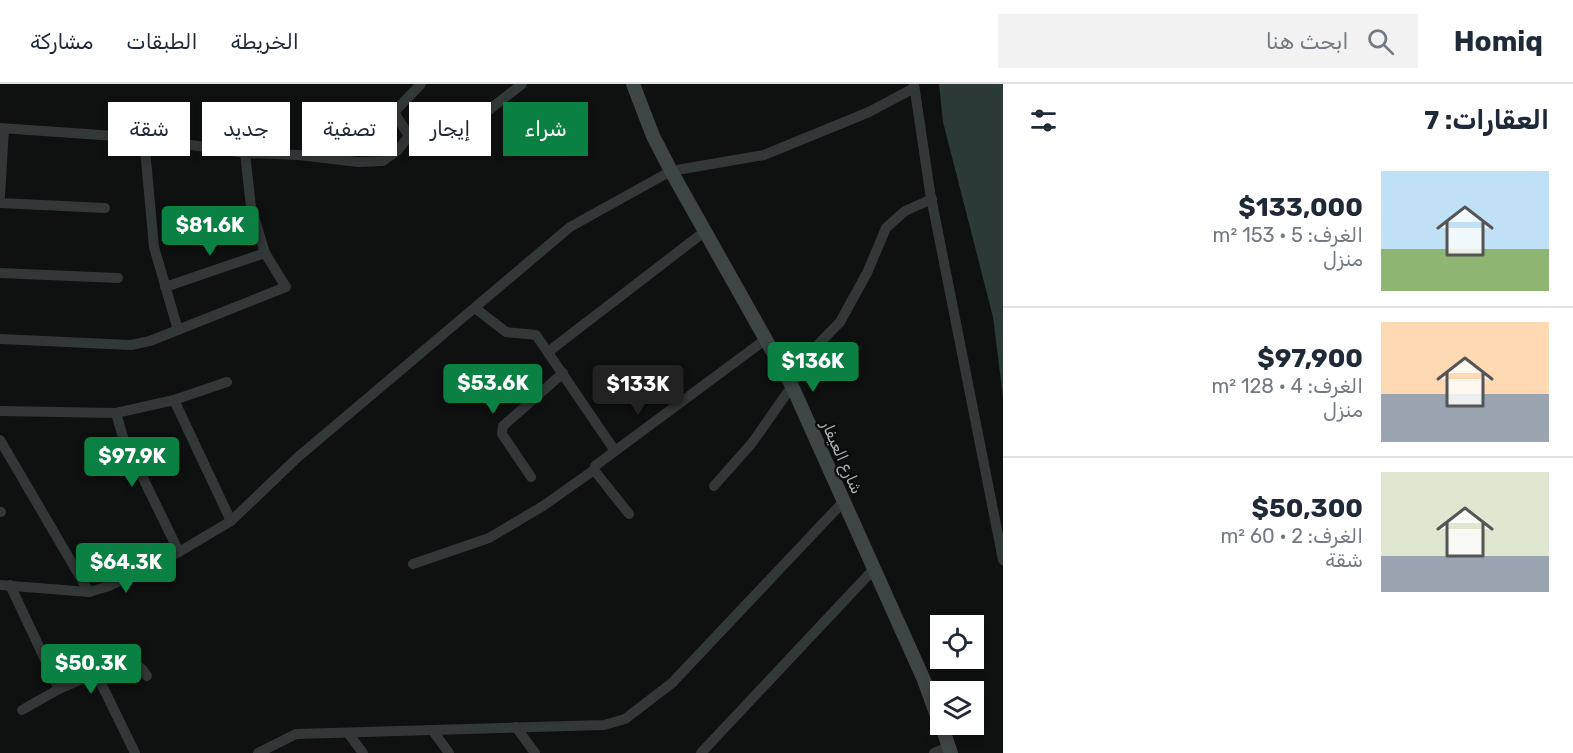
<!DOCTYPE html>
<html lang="ar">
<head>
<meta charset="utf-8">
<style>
  body { margin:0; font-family:Rubik,"Noto Sans Arabic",sans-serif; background:#f2f2f3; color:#1f2937; direction:rtl; height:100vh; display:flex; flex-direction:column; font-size:22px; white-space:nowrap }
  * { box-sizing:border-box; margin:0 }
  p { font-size:20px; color:#747a83 }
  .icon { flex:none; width:33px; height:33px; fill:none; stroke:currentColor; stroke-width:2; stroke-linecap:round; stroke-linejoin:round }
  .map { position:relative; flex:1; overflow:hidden; direction:ltr }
  .sheet { display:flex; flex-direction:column; background:#fff; width:570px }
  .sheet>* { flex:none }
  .hud { position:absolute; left:18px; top:18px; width:570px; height:54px; direction:rtl; display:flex; gap:12px }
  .controls { position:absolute; left:930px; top:531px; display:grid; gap:12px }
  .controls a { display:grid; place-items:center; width:54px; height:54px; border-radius:0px; background:#fff; box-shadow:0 3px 9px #0003; font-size:30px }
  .price { position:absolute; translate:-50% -51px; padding:0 14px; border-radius:6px; background:#0b8043; color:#fff; font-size:20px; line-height:39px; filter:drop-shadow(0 2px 3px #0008) }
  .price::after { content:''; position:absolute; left:50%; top:36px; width:18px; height:14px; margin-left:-9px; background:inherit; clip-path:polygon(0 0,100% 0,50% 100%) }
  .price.current { background:#222; color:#fff }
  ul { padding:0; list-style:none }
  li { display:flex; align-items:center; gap:18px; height:150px; padding:0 24px }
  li+li { border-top:2px solid #e0e1e3 }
  li span { display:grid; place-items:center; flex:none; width:168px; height:120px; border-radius:0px; color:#555 }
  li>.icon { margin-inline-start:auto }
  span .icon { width:72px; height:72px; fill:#fffc; stroke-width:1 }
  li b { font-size:26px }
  h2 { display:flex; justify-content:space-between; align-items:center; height:72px; padding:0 24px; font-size:26px }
  .tag { padding:0 21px; border-radius:0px; background:#fff; box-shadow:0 3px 9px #0003; font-size:21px; line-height:54px }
  .tag.current { background:#0b8043; color:#fff }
  header { display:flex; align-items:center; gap:36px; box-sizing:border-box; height:84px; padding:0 30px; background:#fff; border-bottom:2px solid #e0e1e3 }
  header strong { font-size:28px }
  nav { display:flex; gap:33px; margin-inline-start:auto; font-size:21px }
  .search { width:420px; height:54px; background:#f2f2f3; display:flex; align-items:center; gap:15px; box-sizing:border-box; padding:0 21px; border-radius:0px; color:#747a83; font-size:22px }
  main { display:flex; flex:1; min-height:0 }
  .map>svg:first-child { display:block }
  .water { fill:#2b3a36 }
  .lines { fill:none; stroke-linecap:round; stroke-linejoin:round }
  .minor { stroke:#323737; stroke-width:10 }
  .secondary { stroke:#3e4545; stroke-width:14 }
  .labels { text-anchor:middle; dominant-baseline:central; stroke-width:4.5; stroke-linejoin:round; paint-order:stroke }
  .street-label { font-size:16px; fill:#a1b1b0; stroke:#0a0b0b }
</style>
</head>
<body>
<header>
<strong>Homiq</strong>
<div class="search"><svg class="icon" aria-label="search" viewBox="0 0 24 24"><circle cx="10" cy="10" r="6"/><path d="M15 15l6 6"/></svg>ابحث هنا</div>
<nav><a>الخريطة</a><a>الطبقات</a><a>مشاركة</a></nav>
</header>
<main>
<section class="sheet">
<h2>العقارات: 7<svg class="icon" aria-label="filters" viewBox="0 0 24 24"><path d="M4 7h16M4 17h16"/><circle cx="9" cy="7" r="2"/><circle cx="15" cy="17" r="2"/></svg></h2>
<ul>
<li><span style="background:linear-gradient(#bfe0f5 65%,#8fb573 0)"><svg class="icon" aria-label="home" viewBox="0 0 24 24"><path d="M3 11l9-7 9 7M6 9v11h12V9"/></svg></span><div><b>$133,000</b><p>الغرف: 5 · 153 m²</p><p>منزل</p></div></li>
<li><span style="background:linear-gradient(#ffd9b3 60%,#9aa5b1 0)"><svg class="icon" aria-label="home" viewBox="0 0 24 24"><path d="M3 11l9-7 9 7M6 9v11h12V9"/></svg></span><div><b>$97,900</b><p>الغرف: 4 · 128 m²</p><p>منزل</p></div></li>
<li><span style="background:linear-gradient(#dfe7d0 70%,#9aa5b1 0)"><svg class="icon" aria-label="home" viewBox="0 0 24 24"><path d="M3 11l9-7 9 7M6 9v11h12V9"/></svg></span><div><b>$50,300</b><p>الغرف: 2 · 60 m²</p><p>شقة</p></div></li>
</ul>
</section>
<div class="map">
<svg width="1003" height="669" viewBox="0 0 1003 669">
  <rect width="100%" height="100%" fill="#0f1010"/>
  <path class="water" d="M939 0H1003V313L993 233 943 38Z"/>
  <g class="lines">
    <g class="minor">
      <path d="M914 0 930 108 1003 476"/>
      <path d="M0 44 144 54 245 69 299 71 358 78 383 77 398 66 409 52 395 30 396 26 421 0"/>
      <path d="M409 52 439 55 455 53 522 0"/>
      <path d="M144 54 154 163 178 246"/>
      <path d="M0 112 4 45"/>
      <path d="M0 119 105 124"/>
      <path d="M0 189 118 194"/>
      <path d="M165 203 265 169"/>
      <path d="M475 224 506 248 536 251 615 367"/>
      <path d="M0 255 131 261 150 257 286 203 265 169 251 123 245 69"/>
      <path d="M548 268 704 148"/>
      <path d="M784 288 811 268 840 238 867 189 886 144 905 127 932 115"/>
      <path d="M174 316 231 437"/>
      <path d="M0 327 116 329 174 316 227 298"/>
      <path d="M116 329 123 353 179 468"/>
      <path d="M0 356 89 508"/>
      <path d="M531 393 502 350 503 342 563 289"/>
      <path d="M714 402 752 359 792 302"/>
      <path d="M0 428H1"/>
      <path d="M629 430 594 386 595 382 766 255"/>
      <path d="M413 480 489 454 543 422 594 386"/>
      <path d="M0 501 89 508 109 502 179 468 231 437 298 373 570 143 671 87 764 71 869 28 914 4"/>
      <path d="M10 501 59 605"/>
      <path d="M96 589 109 581 128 576 142 585 147 592"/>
      <path d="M22 626 59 605 96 589 135 669"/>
      <path d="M516 643 535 669"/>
      <path d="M433 647 449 669"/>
      <path d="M348 649 363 669"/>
      <path d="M258 669 296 650 604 641 625 635 672 599 844 417"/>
      <path d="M701 669 873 486"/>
      <path d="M934 669 949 663"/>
    </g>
    <g class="secondary">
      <path d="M633 0 653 52 671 87 792 302 924 596 940 640"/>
      <path d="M941 640 951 669"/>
    </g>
  </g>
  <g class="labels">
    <g class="street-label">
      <text transform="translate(842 373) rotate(66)">شارع العيفار</text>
    </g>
  </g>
</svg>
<div class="controls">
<a><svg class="icon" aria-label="locate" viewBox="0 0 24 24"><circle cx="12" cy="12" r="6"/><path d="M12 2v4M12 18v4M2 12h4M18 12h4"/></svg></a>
<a><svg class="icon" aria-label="layers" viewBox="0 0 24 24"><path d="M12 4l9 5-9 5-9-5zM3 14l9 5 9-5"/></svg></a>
</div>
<b class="price" style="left:210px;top:173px">$81.6K</b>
<b class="price" style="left:813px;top:309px">$136K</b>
<b class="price" style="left:493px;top:331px">$53.6K</b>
<b class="price current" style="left:638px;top:332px">$133K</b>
<b class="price" style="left:132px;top:404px">$97.9K</b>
<b class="price" style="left:126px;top:510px">$64.3K</b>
<b class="price" style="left:91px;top:611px">$50.3K</b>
<div class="hud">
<a class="tag current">شراء</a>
<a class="tag">إيجار</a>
<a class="tag">تصفية</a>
<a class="tag">جديد</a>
<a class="tag">شقة</a>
</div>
</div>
</main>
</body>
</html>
